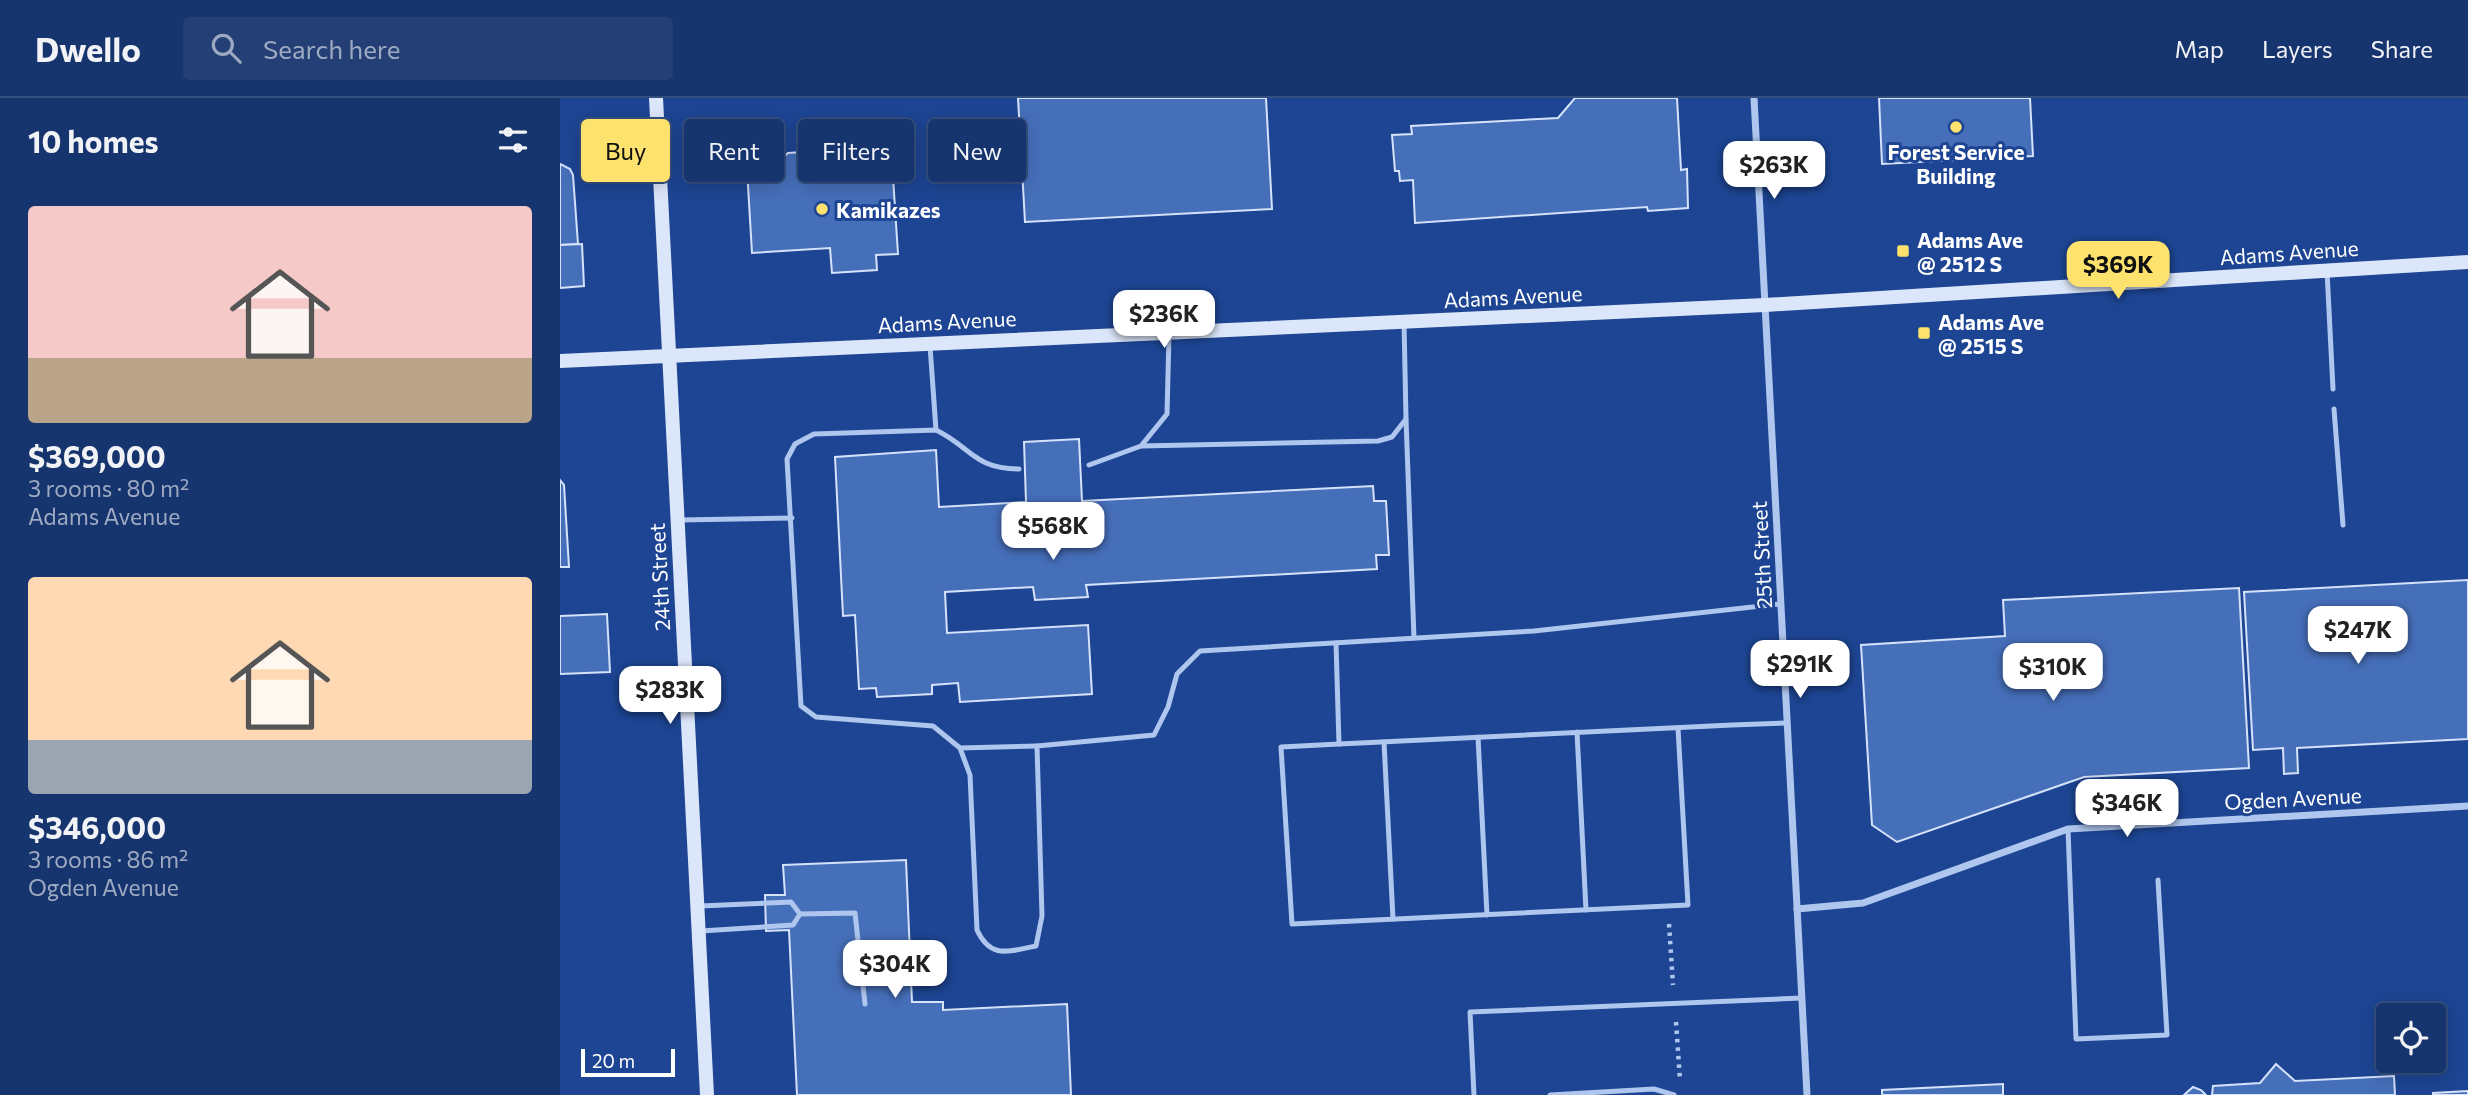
<!DOCTYPE html>
<html lang="en">
<head>
<meta charset="utf-8">
<style>
  body { margin:0; font-family:Commissioner,sans-serif; background:#233f76; color:#f1f3f6; height:100vh; display:flex; flex-direction:column; font-size:26px; white-space:nowrap }
  * { box-sizing:border-box; margin:0 }
  p { font-size:23px; color:#9eaac2 }
  .icon { flex:none; width:38px; height:38px; fill:none; stroke:currentColor; stroke-width:2; stroke-linecap:round; stroke-linejoin:round }
  .map { position:relative; flex:1; overflow:hidden }
  .sheet { display:flex; flex-direction:column; background:#16346e; width:560px }
  .sheet>* { flex:none }
  .guide { position:absolute; left:21px; top:21px; width:665px; height:63px; display:flex; gap:14px }
  .tools { position:absolute; left:1816px; top:905px; display:grid; gap:14px }
  .tools a { display:grid; place-items:center; width:70px; height:70px; border-radius:7px; background:#16346e; box-shadow:0 4px 18px #0003,0 0 0 2px #354f81; font-size:35px }
  .scale { position:absolute; left:21px; bottom:18px; width:94px; box-sizing:border-box; padding-left:7px; border:4px solid #fff; border-top:0; font-size:19px; line-height:24px; white-space:nowrap; color:#fff; -webkit-text-stroke:5px #1d4593; paint-order:stroke }
  .price { position:absolute; translate:-50% -60px; padding:0 16px; border-radius:14px; background:#fff; color:#222; font-size:23px; line-height:46px; filter:drop-shadow(0 2px 4px #0008) }
  .price::after { content:''; position:absolute; left:50%; top:42px; width:21px; height:16px; margin-left:-10px; background:inherit; clip-path:polygon(0 0,100% 0,50% 100%) }
  .price.active { background:#fde26e; color:#111 }
  ul { padding:0; list-style:none }
  li { display:grid; align-content:center; gap:14px; height:371px; padding:0 28px }
  li span { display:grid; place-items:center; height:217px; border-radius:7px; color:#555 }
  li>.icon { margin-inline-start:auto }
  span .icon { width:126px; height:126px; fill:#fffc; stroke-width:1 }
  li b { font-size:30px }
  h2 { display:flex; justify-content:space-between; align-items:center; height:84px; padding:0 28px; font-size:30px }
  .chip { padding:0 24px; border-radius:7px; background:#16346e; box-shadow:0 4px 18px #0003,0 0 0 2px #354f81; font-size:24px; line-height:63px }
  .chip.active { background:#fde26e; color:#111 }
  header { display:flex; align-items:center; gap:42px; box-sizing:border-box; height:98px; padding:0 35px; background:#16346e; border-bottom:2px solid #354f81 }
  header strong { font-size:33px }
  nav { display:flex; gap:38px; margin-inline-start:auto; font-size:24px }
  .search { width:490px; height:63px; background:#233f76; display:flex; align-items:center; gap:18px; box-sizing:border-box; padding:0 24px; border-radius:7px; color:#9eaac2; font-size:26px }
  main { display:flex; flex:1; min-height:0 }
  .map>svg:first-child { display:block }
  .building { fill:#466fba; stroke:#d5e2fa; stroke-width:2 }
  .lines { fill:none; stroke-linecap:round; stroke-linejoin:round }
  .path { stroke:#afc6ee; stroke-width:4.5; stroke-dasharray:3.5 5; stroke-linecap:butt }
  .lane { stroke:#afc6ee; stroke-width:5 }
  .street { stroke:#afc6ee; stroke-width:7 }
  .secondary { stroke:#dce6fa; stroke-width:14 }
  .poi-dot { fill:#fde26e; stroke:#1d4593; stroke-width:2.5 }
  .labels { text-anchor:middle; dominant-baseline:central; stroke-width:6; stroke-linejoin:round; paint-order:stroke }
  .poi-label { font-size:21px; font-weight:bold; fill:#fff; stroke:#1d4593; text-anchor:start }
  .street-label { font-size:21px; fill:#fff; stroke:#1d4593 }
</style>
</head>
<body>
<header>
<strong>Dwello</strong>
<div class="search"><svg class="icon" aria-label="search" viewBox="0 0 24 24"><circle cx="10" cy="10" r="6"/><path d="M15 15l6 6"/></svg>Search here</div>
<nav><a>Map</a><a>Layers</a><a>Share</a></nav>
</header>
<main>
<section class="sheet">
<h2>10 homes<svg class="icon" aria-label="filters" viewBox="0 0 24 24"><path d="M4 7h16M4 17h16"/><circle cx="9" cy="7" r="2"/><circle cx="15" cy="17" r="2"/></svg></h2>
<ul>
<li><span style="background:linear-gradient(#f6c9c9 70%,#b9a48a 0)"><svg class="icon" aria-label="home" viewBox="0 0 24 24"><path d="M3 11l9-7 9 7M6 9v11h12V9"/></svg></span><div><b>$369,000</b><p>3 rooms · 80 m²</p><p>Adams Avenue</p></div></li>
<li><span style="background:linear-gradient(#ffd9b3 75%,#9aa5b1 0)"><svg class="icon" aria-label="home" viewBox="0 0 24 24"><path d="M3 11l9-7 9 7M6 9v11h12V9"/></svg></span><div><b>$346,000</b><p>3 rooms · 86 m²</p><p>Ogden Avenue</p></div></li>
</ul>
</section>
<div class="map">
<svg width="1908" height="997" viewBox="0 0 1908 997">
  <rect width="100%" height="100%" fill="#1d4593"/>
  <g class="building">
    <path d="M458 0H706L712 111 465 124Z"/>
    <path d="M1015 0H1117L1121 72 1127 71 1128 110 1088 113 1087 109 855 125 853 82 840 83 839 73H835L832 37 852 36 851 28 998 20Z"/>
    <path d="M1319 0H1470L1473 58 1322 66Z"/>
    <path d="M331 48 338 156 316 157 317 172 272 175 270 150 192 155 187 71 213 69 228 55Z"/>
    <path d="M0 66 10 71 13 77 18 146 0 147Z"/>
    <path d="M22 146 24 188 0 190V147Z"/>
    <path d="M519 341 522 403 813 388 814 403H826L829 457H816L817 471 526 487 528 499 475 502 473 489 385 494 387 535 528 527 532 596 400 604 398 585 372 587V596L317 599 316 590 299 591 295 517 283 518 275 359 376 352 379 409 466 404 464 344Z"/>
    <path d="M0 382 4 387 9 469H0Z"/>
    <path d="M1908 482V641L1737 650 1738 675 1724 676 1723 650 1693 652 1684 494Z"/>
    <path d="M1679 490 1689 670 1524 679 1337 744 1312 727 1301 547 1445 538 1443 502Z"/>
    <path d="M47 516 50 574 0 576V518Z"/>
    <path d="M346 762 352 904H383V912L507 906 511 997H237L229 832 206 833 205 797H225L223 767Z"/>
    <path d="M1716 966 1735 983 1834 978 1835 997H1652L1653 988 1700 985Z"/>
    <path d="M1443 986V997H1322V992Z"/>
    <path d="M1633 989 1641 992 1646 997H1624Z"/>
    <path d="M1908 993V997H1873V995Z"/>
  </g>
  <g class="lines">
    <g class="path">
      <path d="M1109 826 1113 887"/>
      <path d="M1116 924 1120 982"/>
    </g>
    <g class="lane">
      <path d="M1767 173 1773 291"/>
      <path d="M370 248 376 332"/>
      <path d="M1774 311 1783 427"/>
      <path d="M846 321 854 540"/>
      <path d="M581 348 818 343 832 339 846 321 844 224"/>
      <path d="M529 367 581 348 607 316 609 237"/>
      <path d="M459 371C414 371 411 349 376 332L254 336 235 346 227 361 241 608 256 619 373 628 400 650 410 677 417 832C431 862 449 853 476 848L482 818 477 648 594 637 608 609 617 576 640 553 974 533 1221 506"/>
      <path d="M120 422 232 420"/>
      <path d="M776 545 779 646"/>
      <path d="M1118 630 1128 807 732 826 721 649 779 646 1172 627 1227 625"/>
      <path d="M1017 634 1026 812"/>
      <path d="M918 639 927 817"/>
      <path d="M824 644 833 821"/>
      <path d="M400 650 477 648"/>
      <path d="M1508 731 1516 941 1607 937 1598 782"/>
      <path d="M140 808 231 804 240 816 233 827 141 833"/>
      <path d="M240 816 295 815 305 906"/>
      <path d="M914 997 910 914 1241 900"/>
      <path d="M990 997 1094 991 1114 997"/>
    </g>
    <g class="street">
      <path d="M1194 0 1247 997"/>
      <path d="M1237 811 1303 805 1508 731 1908 708"/>
    </g>
    <g class="secondary">
      <path d="M96 0 147 997"/>
      <path d="M0 263 1205 207 1908 164"/>
    </g>
  </g>
  <g class="poi-dot">
    <circle cx="1396" cy="29" r="7"/>
    <circle cx="262" cy="111" r="7"/>
    <rect x="1336" y="146" width="14" height="14" rx="3.5"/>
    <rect x="1357" y="228" width="14" height="14" rx="3.5"/>
  </g>
  <g class="labels">
    <g class="poi-label">
      <text x="1396" y="53" text-anchor="middle">Forest Service<tspan x="1396" dy="24">Building</tspan></text>
      <text x="276" y="111">Kamikazes</text>
      <text x="1357" y="141">Adams Ave<tspan x="1357" dy="24">@ 2512 S</tspan></text>
      <text x="1378" y="223">Adams Ave<tspan x="1378" dy="24">@ 2515 S</tspan></text>
    </g>
    <g class="street-label">
      <text transform="translate(1729 154) rotate(-4)">Adams Avenue</text>
      <text transform="translate(953 198) rotate(-3)">Adams Avenue</text>
      <text transform="translate(387 223) rotate(-3)">Adams Avenue</text>
      <text transform="translate(1201 457) rotate(-93)">25th Street</text>
      <text transform="translate(99 479) rotate(-93)">24th Street</text>
      <text transform="translate(1733 700) rotate(-3)">Ogden Avenue</text>
    </g>
  </g>
</svg>
<div class="tools">
<a><svg class="icon" aria-label="locate" viewBox="0 0 24 24"><circle cx="12" cy="12" r="6"/><path d="M12 2v4M12 18v4M2 12h4M18 12h4"/></svg></a>
</div>
<div class="scale">20 m</div>
<b class="price" style="left:1214px;top:103px">$263K</b>
<b class="price active" style="left:1558px;top:203px">$369K</b>
<b class="price" style="left:604px;top:252px">$236K</b>
<b class="price" style="left:493px;top:464px">$568K</b>
<b class="price" style="left:1798px;top:568px">$247K</b>
<b class="price" style="left:1240px;top:602px">$291K</b>
<b class="price" style="left:1493px;top:605px">$310K</b>
<b class="price" style="left:110px;top:628px">$283K</b>
<b class="price" style="left:1567px;top:741px">$346K</b>
<b class="price" style="left:335px;top:902px">$304K</b>
<div class="guide">
<a class="chip active">Buy</a>
<a class="chip">Rent</a>
<a class="chip">Filters</a>
<a class="chip">New</a>
</div>
</div>
</main>
</body>
</html>
